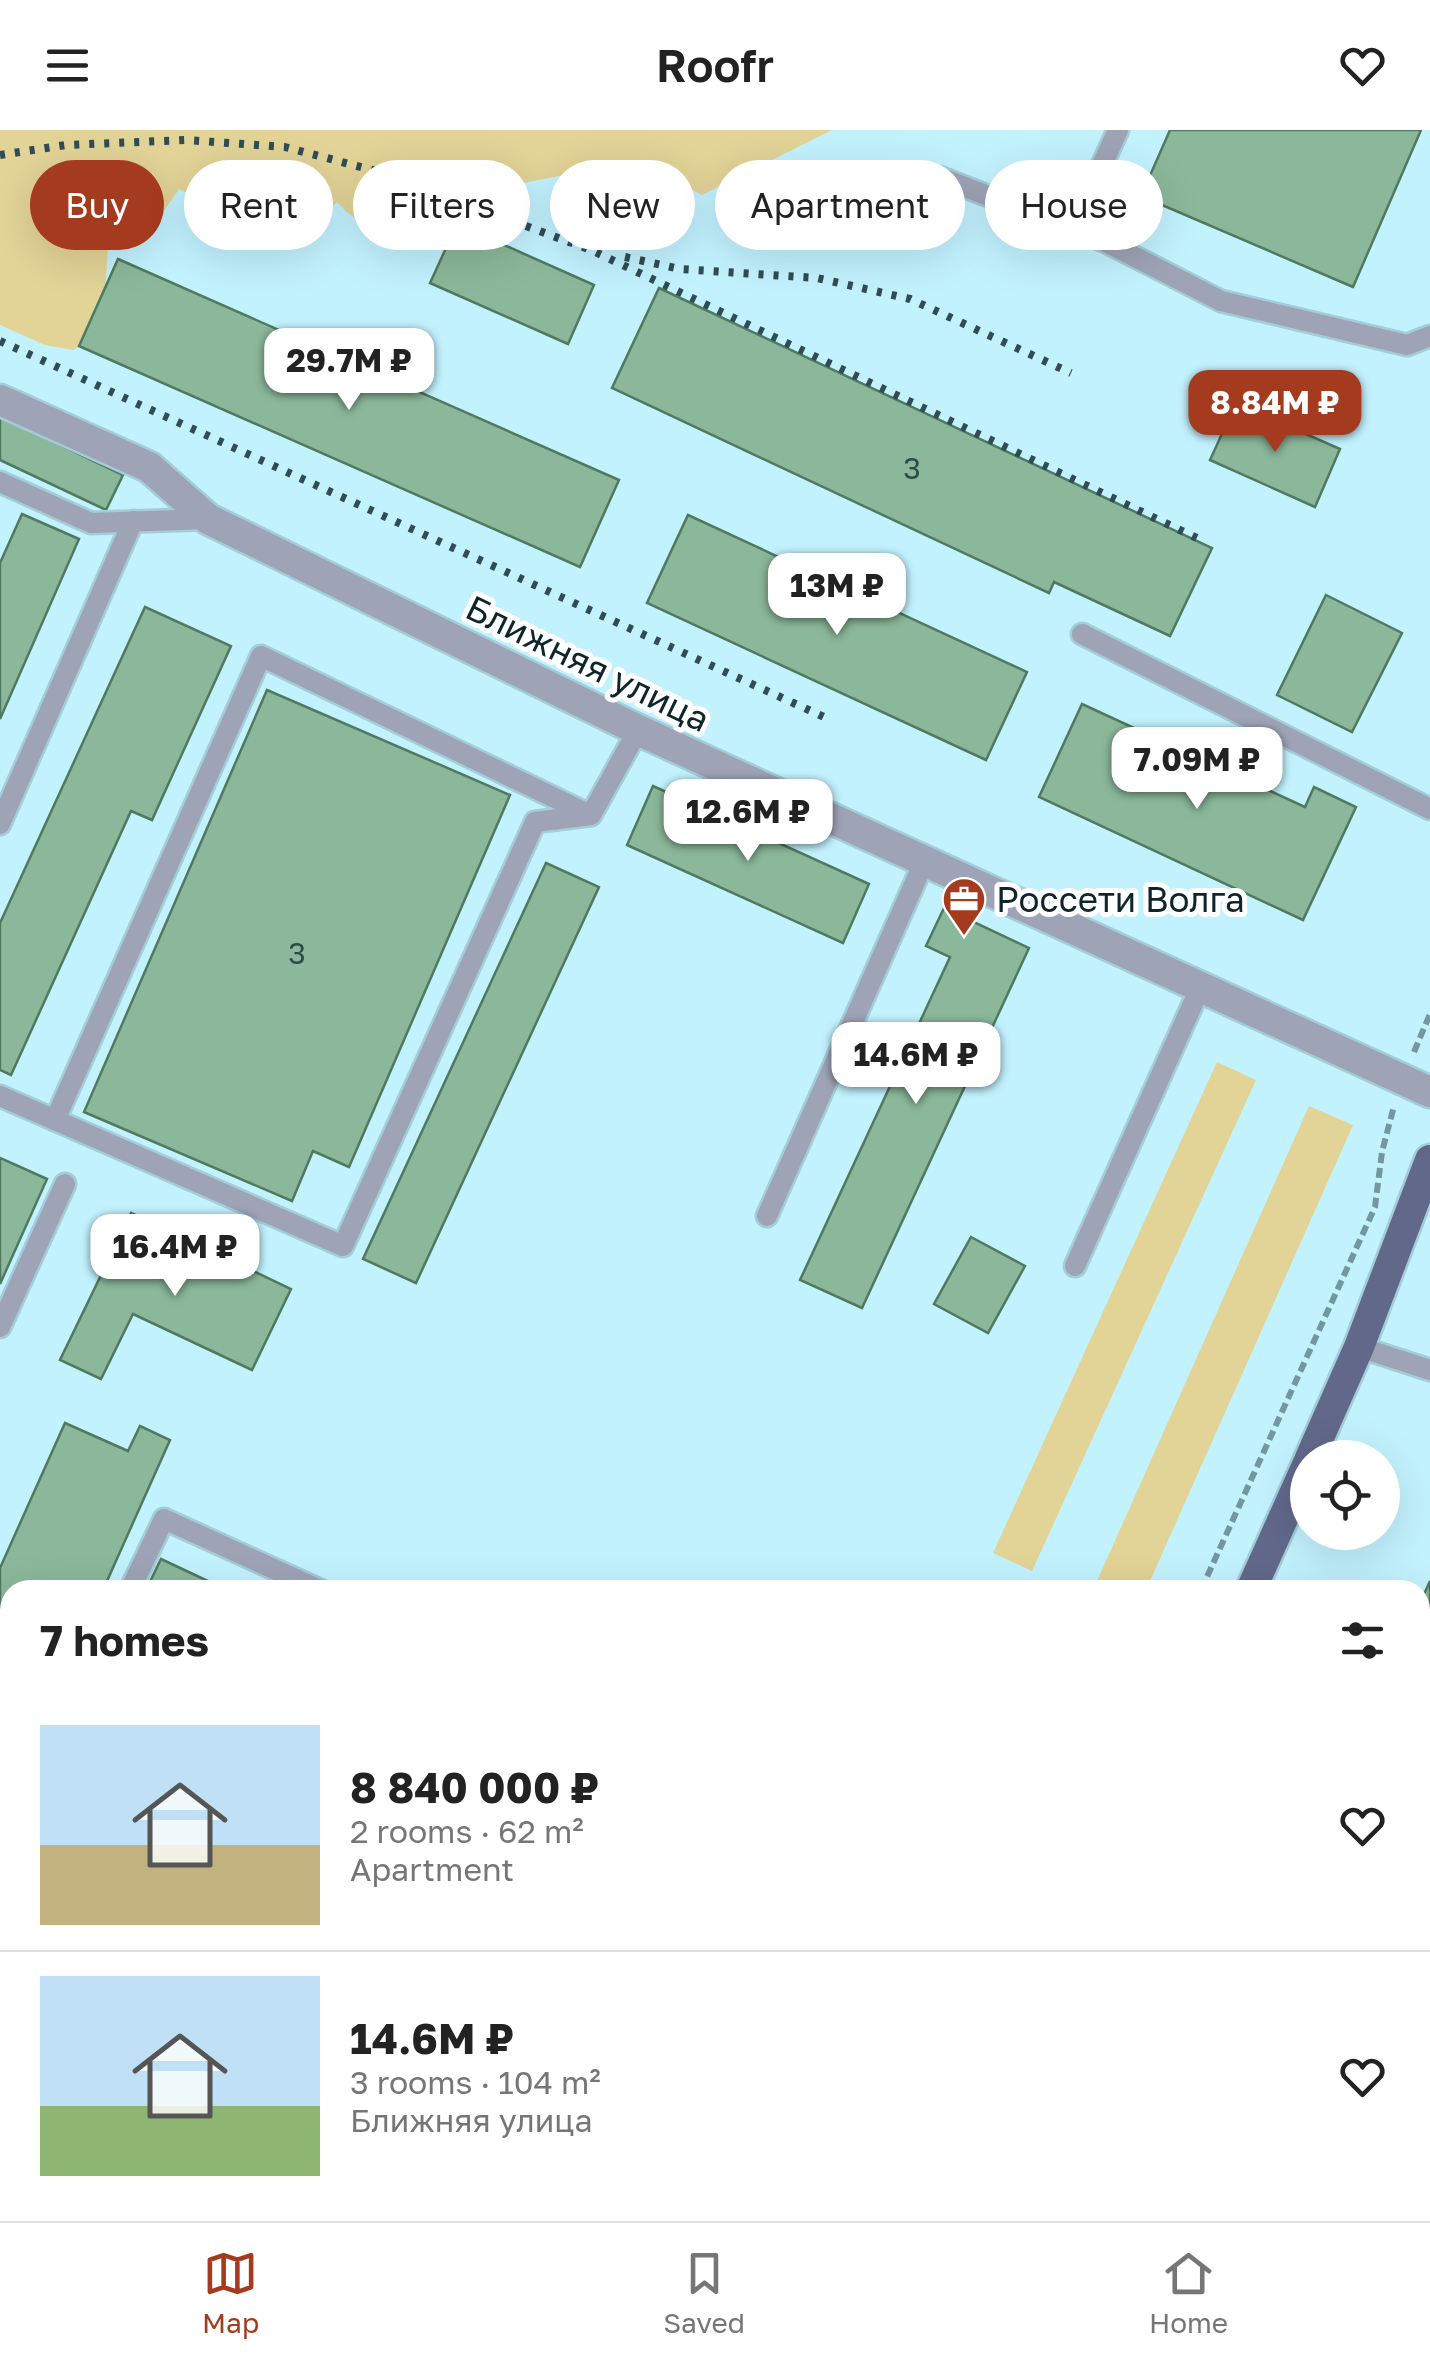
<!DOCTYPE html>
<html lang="en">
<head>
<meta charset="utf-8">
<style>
  body { margin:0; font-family:"Golos Text",sans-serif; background:#f6f6f6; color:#222; height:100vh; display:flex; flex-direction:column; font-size:38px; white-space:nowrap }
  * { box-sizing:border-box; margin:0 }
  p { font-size:32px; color:#767676 }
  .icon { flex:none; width:55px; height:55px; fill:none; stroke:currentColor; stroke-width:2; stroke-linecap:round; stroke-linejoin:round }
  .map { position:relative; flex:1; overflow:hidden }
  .panel { position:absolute; left:0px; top:1450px; width:1430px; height:642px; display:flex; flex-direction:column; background:#fff; border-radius:30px 30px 0 0; box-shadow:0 10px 40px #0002 }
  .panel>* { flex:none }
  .banner { position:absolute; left:30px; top:30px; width:1370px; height:90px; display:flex; gap:20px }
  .buttons { position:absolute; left:1290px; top:1310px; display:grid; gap:20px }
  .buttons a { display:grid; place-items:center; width:110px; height:110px; border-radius:50%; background:#fff; box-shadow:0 10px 40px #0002; font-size:50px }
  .price { position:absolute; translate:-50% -85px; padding:0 22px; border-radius:20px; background:#fff; color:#222; font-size:32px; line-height:65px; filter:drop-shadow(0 2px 5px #0008) }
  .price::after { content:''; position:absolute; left:50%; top:60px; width:30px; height:22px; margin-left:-15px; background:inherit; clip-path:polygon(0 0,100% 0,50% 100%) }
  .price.active { background:#a43b1f; color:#fff }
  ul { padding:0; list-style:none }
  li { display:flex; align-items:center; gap:30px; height:250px; padding:0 40px }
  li+li { border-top:2px solid #e0e0e0 }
  li span { display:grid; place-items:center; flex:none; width:280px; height:200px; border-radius:0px; color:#555 }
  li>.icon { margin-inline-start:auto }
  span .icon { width:120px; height:120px; fill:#fffc; stroke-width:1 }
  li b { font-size:42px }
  h2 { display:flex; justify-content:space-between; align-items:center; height:120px; padding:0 40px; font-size:42px }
  .pill { padding:0 35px; border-radius:45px; background:#fff; box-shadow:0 10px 40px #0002; font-size:35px; line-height:90px }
  .pill.active { background:#a43b1f; color:#fff }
  header { display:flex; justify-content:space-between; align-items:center; height:130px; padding:0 40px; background:#fff; font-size:45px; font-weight:600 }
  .tab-bar { display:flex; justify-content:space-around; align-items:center; height:140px; border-top:2px solid #e0e0e0; background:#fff; font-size:28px; color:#767676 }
  .tab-bar a { display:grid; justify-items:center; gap:5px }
  .tab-bar .active { color:#a43b1f }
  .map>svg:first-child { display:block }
  .green { fill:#e2d396 }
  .building { fill:#8bb89a; stroke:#4f7a5f; stroke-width:2.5 }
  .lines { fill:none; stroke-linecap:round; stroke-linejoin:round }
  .lane-casing { stroke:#a2cdd9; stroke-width:25 }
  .street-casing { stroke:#a2cdd9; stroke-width:35 }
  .primary-casing { stroke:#a2cdd9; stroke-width:35 }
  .path { stroke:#7297a1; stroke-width:6; stroke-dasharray:10 5; stroke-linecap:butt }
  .lane { stroke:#9ea3b6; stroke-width:20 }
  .street { stroke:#9ea3b6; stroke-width:30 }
  .primary { stroke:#61688a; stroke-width:30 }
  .rail { stroke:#304c54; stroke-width:8; stroke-dasharray:5 10; stroke-linecap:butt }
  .labels { text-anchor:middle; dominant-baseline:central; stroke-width:10; stroke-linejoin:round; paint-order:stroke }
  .number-label { font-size:30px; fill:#2c4a47 }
  .street-label { font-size:35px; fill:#0d252b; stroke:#fff }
  .poi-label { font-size:35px; fill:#0d252b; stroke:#fff; text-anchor:start }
</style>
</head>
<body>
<header><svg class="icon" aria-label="menu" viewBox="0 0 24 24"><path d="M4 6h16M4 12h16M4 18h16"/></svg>Roofr<svg class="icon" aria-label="heart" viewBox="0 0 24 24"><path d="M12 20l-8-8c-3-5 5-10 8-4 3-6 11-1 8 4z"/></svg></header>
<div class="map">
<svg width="1430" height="2091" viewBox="0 0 1430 2091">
  <rect width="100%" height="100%" fill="#c3f2ff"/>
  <g class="green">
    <path d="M0 0H832L702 65 656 42 564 45 523 53 481 46 454 33 431 81 414 100C380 100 360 98 337 72 315 98 286 98 254 101L232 78 202 71 179 59 145 109 124 110 108 116 103 202 73 220 45 215 0 195Z"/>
    <path d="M1217 932 1256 950 1032 1441 993 1423Z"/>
    <path d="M1309 976 1353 995 1146 1460H1093Z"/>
  </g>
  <g class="building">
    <path d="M1170 0H1421L1353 157 1141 66Z"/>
    <path d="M457 94 594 155 568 214 430 153Z"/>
    <path d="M118 129 619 350 580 437 79 216Z"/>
    <path d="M659 158 1212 418 1170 506 1054 452 1049 463 612 258Z"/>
    <path d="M1236 273 1340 319 1315 377 1210 330Z"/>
    <path d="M0 286 123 345 106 380 0 330Z"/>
    <path d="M22 384 79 409 0 589V433Z"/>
    <path d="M688 385 1027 542 986 630 647 473Z"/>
    <path d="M1326 465 1402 503 1352 602 1277 565Z"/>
    <path d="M145 477 231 516 152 690 131 681 11 945 0 940V793Z"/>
    <path d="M267 560 510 665 349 1037 313 1021 292 1071 84 982Z"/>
    <path d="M1082 574 1305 677 1314 657 1356 677 1303 790 1039 667Z"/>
    <path d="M653 656 869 754 843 813 627 715Z"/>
    <path d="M546 733 599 757 416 1153 363 1129Z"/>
    <path d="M944 778 1029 818 862 1178 800 1150 950 827 926 816Z"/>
    <path d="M0 1028 47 1049 0 1154Z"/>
    <path d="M131 1083 291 1159 252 1240 133 1184 101 1249 60 1230Z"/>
    <path d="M971 1107 1025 1136 988 1203 934 1174Z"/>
    <path d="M65 1293 128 1321 140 1296 170 1310 103 1460H10V1538L0 1533V1438Z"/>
    <path d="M161 1429 227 1460H146Z"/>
    <path d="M1430 1451V1542L1420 1564V1473Z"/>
    <path d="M10 1750V2082H360L356 2091H0V1771Z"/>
    <path d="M478 2082H530L540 2087 538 2091H474Z"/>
    <path d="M589 2082H688L684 2091H585Z"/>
    <path d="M786 2082H825L822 2091H782Z"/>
  </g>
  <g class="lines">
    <g class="lane-casing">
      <g id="lane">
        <path d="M1118 0 1092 57 1087 84 1106 112 1221 171 1407 215 1430 206"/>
        <path d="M939 47 1104 111"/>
        <path d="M0 352 91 393 208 389"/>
        <path d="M1082 504 1430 679"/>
        <path d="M0 694 133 391"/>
        <path d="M0 966 343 1116 535 692 591 685 638 600"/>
        <path d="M55 990 261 526 590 685"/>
        <path d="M767 1086 924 732"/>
        <path d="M1075 1136 1200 858"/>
        <path d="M0 1197 65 1054"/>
        <path d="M1359 1217 1430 1240"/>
        <path d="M130 1460 164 1389 320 1460"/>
        <path d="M0 1582 10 1587"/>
        <path d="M0 1731 10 1710"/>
      </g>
    </g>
    <g class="street-casing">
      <path id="street" d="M0 270 149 337 208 389 638 600 1430 962"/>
    </g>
    <g class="primary-casing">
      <g id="primary">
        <path d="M1310 1328 1359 1217 1430 1030"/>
        <path d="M1251 1460 1308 1333"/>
        <path d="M969 2091 973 2082"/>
      </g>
    </g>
    <g class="path">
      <path d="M1414 922 1430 884"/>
      <path d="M1201 1460 1375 1077 1382 1022 1394 976"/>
      <path d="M917 2091 921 2082"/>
    </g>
    <use href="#lane" class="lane"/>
    <use href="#street" class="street"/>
    <use href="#primary" class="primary"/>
    <g class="rail">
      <path d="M0 25 66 15 186 10 285 17 376 41 591 120 1201 410"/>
      <path d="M625 127 680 139 817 148 910 169 1071 243"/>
      <path d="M0 211 824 587"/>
      <path d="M1420 1597 1430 1574"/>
      <path d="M1203 2091 1207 2082"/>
    </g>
  </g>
  <defs>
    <g id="office-pin" transform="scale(2.25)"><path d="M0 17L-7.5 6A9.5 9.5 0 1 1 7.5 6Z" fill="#a43b1f" stroke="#fff"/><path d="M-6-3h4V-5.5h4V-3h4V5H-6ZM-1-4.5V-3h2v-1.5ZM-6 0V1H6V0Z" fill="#fff"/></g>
  </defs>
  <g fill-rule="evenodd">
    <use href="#office-pin" x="964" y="769"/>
  </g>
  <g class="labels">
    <g class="number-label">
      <text x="912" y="338">3</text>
      <text x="297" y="823">3</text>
    </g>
    <g class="street-label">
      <text transform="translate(588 533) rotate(26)">Ближняя улица</text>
    </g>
    <g class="poi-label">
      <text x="996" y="769">Россети Волга</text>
    </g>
  </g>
</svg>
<div class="buttons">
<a><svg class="icon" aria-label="locate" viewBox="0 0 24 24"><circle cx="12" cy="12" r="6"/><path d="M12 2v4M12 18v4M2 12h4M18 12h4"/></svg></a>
</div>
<b class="price" style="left:349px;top:283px">29.7M ₽</b>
<b class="price active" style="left:1275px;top:325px">8.84M ₽</b>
<b class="price" style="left:837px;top:508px">13M ₽</b>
<b class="price" style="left:1197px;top:682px">7.09M ₽</b>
<b class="price" style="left:748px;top:734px">12.6M ₽</b>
<b class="price" style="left:916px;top:977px">14.6M ₽</b>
<b class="price" style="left:175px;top:1169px">16.4M ₽</b>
<div class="banner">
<a class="pill active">Buy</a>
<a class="pill">Rent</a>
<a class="pill">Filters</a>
<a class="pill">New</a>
<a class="pill">Apartment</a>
<a class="pill">House</a>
</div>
<section class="panel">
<h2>7 homes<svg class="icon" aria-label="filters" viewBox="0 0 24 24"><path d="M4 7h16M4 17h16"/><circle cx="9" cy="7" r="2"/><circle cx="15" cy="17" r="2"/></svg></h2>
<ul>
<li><span style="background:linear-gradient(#bfe0f5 60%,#c2b280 0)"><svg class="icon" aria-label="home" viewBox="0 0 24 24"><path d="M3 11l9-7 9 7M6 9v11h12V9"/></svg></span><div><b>8 840 000 ₽</b><p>2 rooms · 62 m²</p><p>Apartment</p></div><svg class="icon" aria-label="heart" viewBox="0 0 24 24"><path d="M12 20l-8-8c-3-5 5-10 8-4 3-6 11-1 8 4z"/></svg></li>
<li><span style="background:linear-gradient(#bfe0f5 65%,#8fb573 0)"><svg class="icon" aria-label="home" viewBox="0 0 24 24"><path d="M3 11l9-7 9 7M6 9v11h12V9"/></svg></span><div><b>14.6M ₽</b><p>3 rooms · 104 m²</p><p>Ближняя улица</p></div><svg class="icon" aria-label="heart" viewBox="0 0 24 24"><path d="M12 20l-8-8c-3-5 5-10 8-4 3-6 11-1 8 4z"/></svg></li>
</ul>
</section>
</div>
<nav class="tab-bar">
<a class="active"><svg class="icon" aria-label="map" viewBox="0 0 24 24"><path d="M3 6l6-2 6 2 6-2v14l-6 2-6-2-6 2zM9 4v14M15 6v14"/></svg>Map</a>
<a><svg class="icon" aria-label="saved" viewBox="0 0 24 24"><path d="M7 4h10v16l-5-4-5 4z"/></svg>Saved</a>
<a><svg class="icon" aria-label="home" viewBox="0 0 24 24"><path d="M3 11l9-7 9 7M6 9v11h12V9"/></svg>Home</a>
</nav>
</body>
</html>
